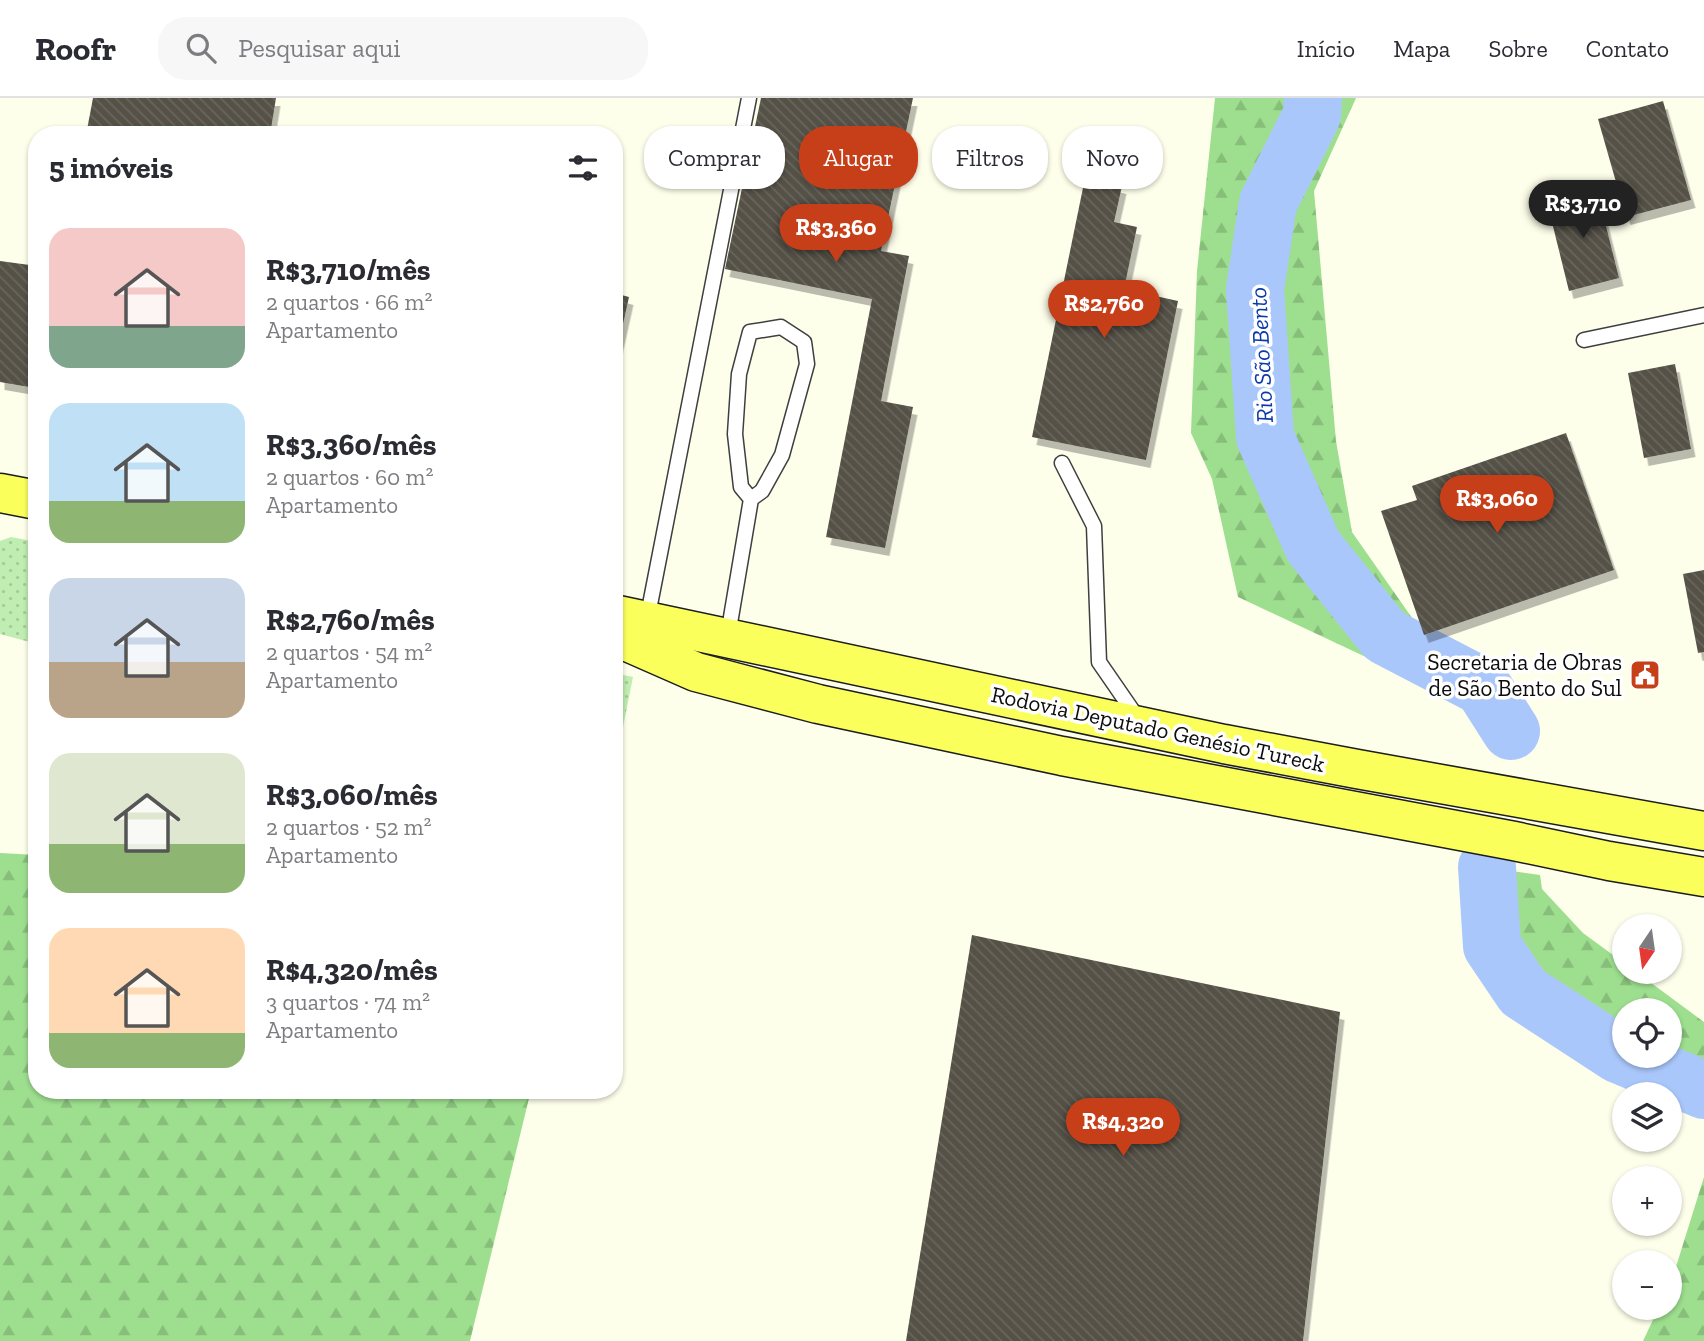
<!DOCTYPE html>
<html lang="pt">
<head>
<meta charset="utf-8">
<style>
  body { margin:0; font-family:"Zilla Slab",serif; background:#f7f7f7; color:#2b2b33; height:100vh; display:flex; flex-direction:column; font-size:26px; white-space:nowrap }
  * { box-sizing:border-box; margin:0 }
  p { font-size:23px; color:#7c7c81 }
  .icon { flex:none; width:38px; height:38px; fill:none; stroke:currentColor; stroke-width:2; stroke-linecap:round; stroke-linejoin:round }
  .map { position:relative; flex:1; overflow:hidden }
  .sheet { position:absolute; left:28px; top:28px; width:595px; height:973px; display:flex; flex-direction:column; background:#fff; border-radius:28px; box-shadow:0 2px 5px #0004 }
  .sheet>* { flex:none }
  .hud { position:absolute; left:644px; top:28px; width:665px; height:63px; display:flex; gap:14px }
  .needle { width:46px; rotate:193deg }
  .fabs { position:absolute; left:1612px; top:816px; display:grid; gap:14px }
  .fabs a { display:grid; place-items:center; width:70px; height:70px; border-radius:50%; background:#fff; box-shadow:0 2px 5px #0004; font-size:35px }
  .price { position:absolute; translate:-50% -60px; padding:0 16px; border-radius:24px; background:#c73f19; color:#fff; font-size:23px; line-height:46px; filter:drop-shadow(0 2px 4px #0008) }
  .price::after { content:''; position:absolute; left:50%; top:42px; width:21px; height:16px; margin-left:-10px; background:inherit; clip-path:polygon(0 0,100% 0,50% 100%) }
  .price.on { background:#222; color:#fff }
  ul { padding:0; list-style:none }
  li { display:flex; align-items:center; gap:21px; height:175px; padding:0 21px }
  li span { display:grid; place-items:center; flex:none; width:196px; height:140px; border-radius:21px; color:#555 }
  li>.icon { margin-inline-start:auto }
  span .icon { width:84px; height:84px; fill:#fffc; stroke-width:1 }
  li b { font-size:30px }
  h2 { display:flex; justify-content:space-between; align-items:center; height:84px; padding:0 21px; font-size:30px }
  .pill { padding:0 24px; border-radius:28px; background:#fff; box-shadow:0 2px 5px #0004; font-size:24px; line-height:63px }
  .pill.on { background:#c73f19; color:#fff }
  header { display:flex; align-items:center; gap:42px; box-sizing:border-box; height:98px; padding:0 35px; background:#fff; border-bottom:2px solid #e1e1e2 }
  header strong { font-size:33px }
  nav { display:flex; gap:38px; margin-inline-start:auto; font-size:24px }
  .search { width:490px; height:63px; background:#f7f7f7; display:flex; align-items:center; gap:18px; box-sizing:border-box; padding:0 24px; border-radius:28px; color:#7c7c81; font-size:26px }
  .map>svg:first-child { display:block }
  .grass { fill:url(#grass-dots) }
  .forest { fill:url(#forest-firs) }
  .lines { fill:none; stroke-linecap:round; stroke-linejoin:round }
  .river { stroke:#aac7fb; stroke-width:58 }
  .building { fill:url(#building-back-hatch); filter:url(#shadow) }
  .lane-casing { stroke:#3f3f3f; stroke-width:17 }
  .primary-casing { stroke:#1d1d1d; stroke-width:41 }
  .lane { stroke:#fff; stroke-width:14 }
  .primary { stroke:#fbff5b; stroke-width:38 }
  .labels { text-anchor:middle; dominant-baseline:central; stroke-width:7; stroke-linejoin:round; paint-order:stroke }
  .poi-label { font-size:23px; fill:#0c0c0c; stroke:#fff; text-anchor:end }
  .street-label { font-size:23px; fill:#0c0c0c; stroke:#fff }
  .water-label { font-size:24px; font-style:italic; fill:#0b39a8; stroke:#fff }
</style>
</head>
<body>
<header>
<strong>Roofr</strong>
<div class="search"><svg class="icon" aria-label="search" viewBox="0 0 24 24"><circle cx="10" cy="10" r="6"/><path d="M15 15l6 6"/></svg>Pesquisar aqui</div>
<nav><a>Início</a><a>Mapa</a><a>Sobre</a><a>Contato</a></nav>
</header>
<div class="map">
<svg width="1704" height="1243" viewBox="0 0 1704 1243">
  <defs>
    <pattern id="grass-dots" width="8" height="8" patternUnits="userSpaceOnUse" patternTransform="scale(1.75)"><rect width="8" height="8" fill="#c0edb1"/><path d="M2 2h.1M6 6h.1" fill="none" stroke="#a4ca97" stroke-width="1.8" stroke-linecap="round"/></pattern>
    <pattern id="forest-firs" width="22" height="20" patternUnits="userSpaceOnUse" patternTransform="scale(1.75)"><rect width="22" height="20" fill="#9edf8f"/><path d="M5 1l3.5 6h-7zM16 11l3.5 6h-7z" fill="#87be7a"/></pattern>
    <pattern id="building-back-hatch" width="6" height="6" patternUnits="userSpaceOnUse" patternTransform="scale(1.75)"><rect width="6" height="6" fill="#555147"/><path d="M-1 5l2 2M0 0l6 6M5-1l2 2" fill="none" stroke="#68655d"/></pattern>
    <filter id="shadow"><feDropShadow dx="4.5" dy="8" stdDeviation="0" flood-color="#0004"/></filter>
  </defs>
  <rect width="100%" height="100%" fill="#feffeb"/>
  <g class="grass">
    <path d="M11 439 37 444V546L0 536V443Z"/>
    <path d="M614 575 633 579 614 674Z"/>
  </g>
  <g class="forest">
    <path d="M1215 0H1356L1314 93 1336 343 1352 434 1424 537 1482 562 1536 639 1238 499 1212 381 1191 335 1197 173Z"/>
    <path d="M0 755 37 757V992H531L470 1243H0Z"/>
    <path d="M1504 772 1540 777 1542 791 1583 835 1624 865V873H1635L1704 924V989L1651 957H1670V912H1624V941L1536 888 1507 840Z"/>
    <path d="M1704 1079V1243H1643L1659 1209H1670V1188Z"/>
  </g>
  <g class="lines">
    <g class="river">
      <path d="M1313 0 1312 17 1268 105 1255 191 1265 339 1313 448 1385 538 1483 589 1511 633"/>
      <path d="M1487 769 1492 848 1523 894 1618 956 1704 992"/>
    </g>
  </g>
  <g class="building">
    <path d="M93 0H276L270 37H86Z"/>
    <path d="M761 0H913L881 153 909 158 881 303 913 309 885 450 826 439 872 201 725 171Z"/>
    <path d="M1663 3 1691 102 1626 119 1598 21Z"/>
    <path d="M1085 80 1122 88 1114 124 1137 129 1124 191 1178 203 1146 362 1032 339Z"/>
    <path d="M1597 92 1619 180 1569 193 1547 104Z"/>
    <path d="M0 163 37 168V241L29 289 0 284Z"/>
    <path d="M614 195 629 199 615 262H614Z"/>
    <path d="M1675 266 1691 351 1644 360 1628 275Z"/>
    <path d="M1566 335 1614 472 1424 537 1381 413 1417 402 1412 388Z"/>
    <path d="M1704 472V554L1698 555 1683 476Z"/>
    <path d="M972 837 1340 914 1303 1243H906Z"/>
  </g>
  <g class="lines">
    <g class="lane-casing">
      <g id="lane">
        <path d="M1584 242 1704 217"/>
        <path d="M1062 365 1094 428 1099 564 1139 622"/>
        <path d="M647 522 749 0"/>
        <path d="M728 537 751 401 762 393 782 357 807 266 804 244 781 229 750 234 739 276 735 336 741 389 751 401"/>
      </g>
    </g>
    <g class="primary-casing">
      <g id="primary">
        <path d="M0 395 37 402"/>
        <path d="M614 516 1224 646 1357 671 1704 733"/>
        <path d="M614 538 696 574 818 606 1062 658 1514 743 1609 763 1704 779"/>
      </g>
    </g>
    <use href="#lane" class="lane"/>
    <use href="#primary" class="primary"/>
  </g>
  <defs>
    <g id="civic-square" transform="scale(1.575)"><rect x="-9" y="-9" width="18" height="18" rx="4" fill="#c73f19" stroke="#fff"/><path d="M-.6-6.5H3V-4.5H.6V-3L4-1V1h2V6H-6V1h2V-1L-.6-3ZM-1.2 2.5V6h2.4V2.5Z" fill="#fff"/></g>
  </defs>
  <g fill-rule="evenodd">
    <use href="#civic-square" x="1645" y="577"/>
  </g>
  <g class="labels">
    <g class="poi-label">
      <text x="1622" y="564">Secretaria de Obras<tspan x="1622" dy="26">de São Bento do Sul</tspan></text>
    </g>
    <g class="street-label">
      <text transform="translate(1158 631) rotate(12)">Rodovia Deputado Genésio Tureck</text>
    </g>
    <g class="water-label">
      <text transform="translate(1261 257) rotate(-93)">Rio São Bento</text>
    </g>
  </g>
</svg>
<div class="fabs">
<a><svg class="needle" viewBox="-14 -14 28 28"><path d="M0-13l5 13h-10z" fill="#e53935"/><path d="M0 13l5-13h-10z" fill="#7c7c81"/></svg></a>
<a><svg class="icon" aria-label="locate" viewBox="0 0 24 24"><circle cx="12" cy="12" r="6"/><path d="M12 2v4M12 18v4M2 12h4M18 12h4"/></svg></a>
<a><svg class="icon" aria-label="layers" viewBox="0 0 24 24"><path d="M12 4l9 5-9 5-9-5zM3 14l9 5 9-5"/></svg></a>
<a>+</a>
<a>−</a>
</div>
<b class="price on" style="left:1583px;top:142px">R$3,710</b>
<b class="price" style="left:836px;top:166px">R$3,360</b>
<b class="price" style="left:1104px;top:242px">R$2,760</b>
<b class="price" style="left:1497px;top:437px">R$3,060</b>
<b class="price" style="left:1123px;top:1060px">R$4,320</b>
<div class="hud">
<a class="pill">Comprar</a>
<a class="pill on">Alugar</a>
<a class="pill">Filtros</a>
<a class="pill">Novo</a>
</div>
<section class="sheet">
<h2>5 imóveis<svg class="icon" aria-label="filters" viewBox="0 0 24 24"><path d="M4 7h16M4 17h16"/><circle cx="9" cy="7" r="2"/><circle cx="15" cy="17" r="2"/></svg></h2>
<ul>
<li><span style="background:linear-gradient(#f6c9c9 70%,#7fa58c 0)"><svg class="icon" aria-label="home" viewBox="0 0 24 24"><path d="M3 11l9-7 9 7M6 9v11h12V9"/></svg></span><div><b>R$3,710/mês</b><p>2 quartos · 66 m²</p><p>Apartamento</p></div></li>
<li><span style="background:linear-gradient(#bfe0f5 70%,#8fb573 0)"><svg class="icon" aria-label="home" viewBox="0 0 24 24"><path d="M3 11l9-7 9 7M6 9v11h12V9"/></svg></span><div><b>R$3,360/mês</b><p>2 quartos · 60 m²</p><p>Apartamento</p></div></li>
<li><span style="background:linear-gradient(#c9d6e8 60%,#b9a48a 0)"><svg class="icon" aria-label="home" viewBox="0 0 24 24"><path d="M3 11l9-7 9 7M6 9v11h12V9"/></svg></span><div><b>R$2,760/mês</b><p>2 quartos · 54 m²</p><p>Apartamento</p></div></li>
<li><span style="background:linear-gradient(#dfe7d0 65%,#8fb573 0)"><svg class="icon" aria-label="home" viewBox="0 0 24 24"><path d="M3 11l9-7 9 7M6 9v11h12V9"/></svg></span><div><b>R$3,060/mês</b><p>2 quartos · 52 m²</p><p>Apartamento</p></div></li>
<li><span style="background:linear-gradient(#ffd9b3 75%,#8fb573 0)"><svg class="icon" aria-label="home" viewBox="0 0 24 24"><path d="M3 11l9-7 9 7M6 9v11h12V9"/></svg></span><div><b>R$4,320/mês</b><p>3 quartos · 74 m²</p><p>Apartamento</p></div></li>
</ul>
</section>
</div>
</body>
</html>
